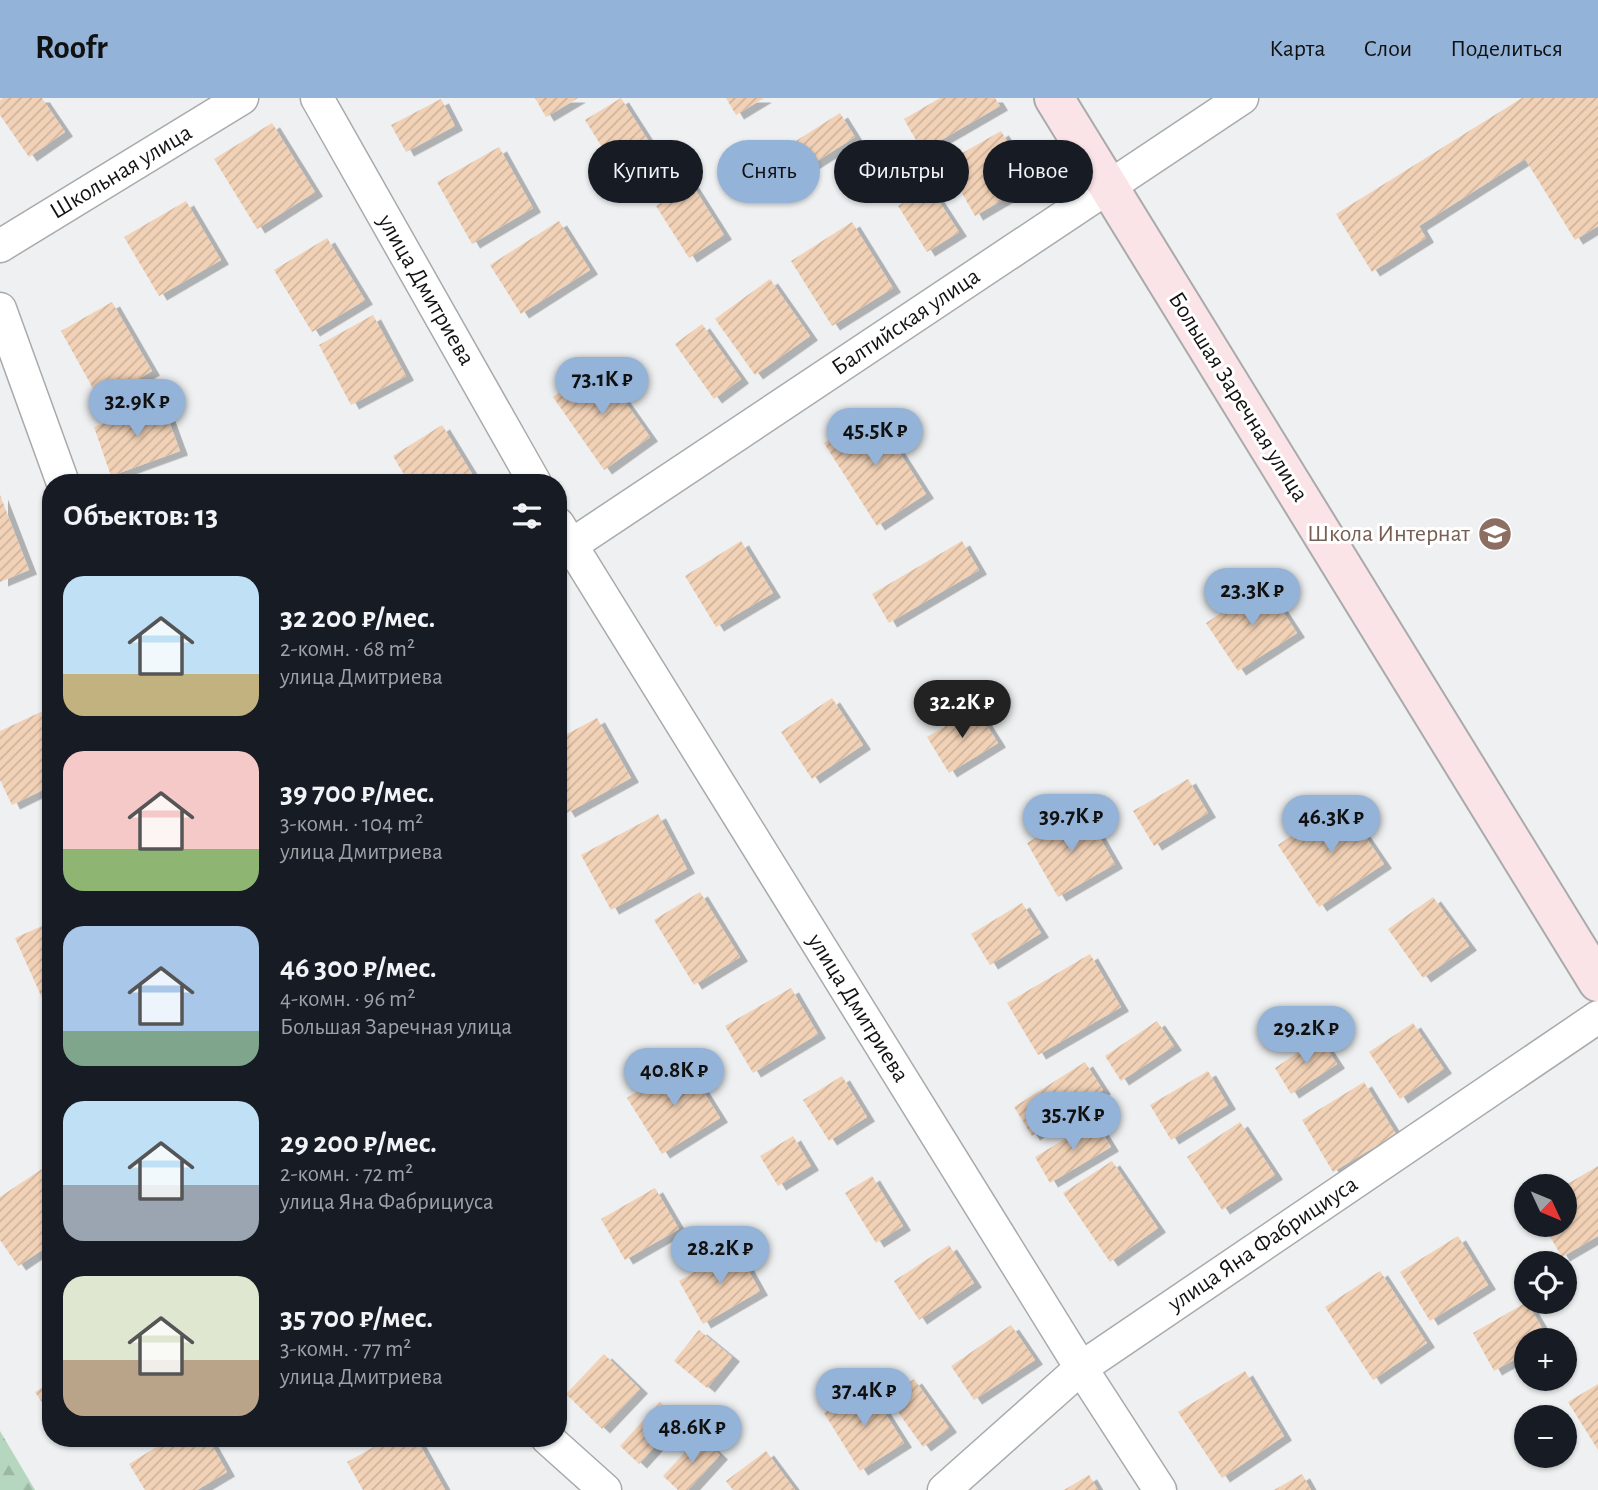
<!DOCTYPE html>
<html lang="ru">
<head>
<meta charset="utf-8">
<style>
  body { margin:0; font-family:"Alegreya Sans",sans-serif; background:#20242c; color:#f1f3f6; height:100vh; display:flex; flex-direction:column; font-size:26px; white-space:nowrap }
  * { box-sizing:border-box; margin:0 }
  p { font-size:23px; color:#9ea1a6 }
  .icon { flex:none; width:38px; height:38px; fill:none; stroke:currentColor; stroke-width:2; stroke-linecap:round; stroke-linejoin:round }
  .map { position:relative; flex:1; overflow:hidden }
  .sheet { position:absolute; left:42px; top:376px; width:525px; height:973px; display:flex; flex-direction:column; background:#171b24; border-radius:28px; box-shadow:0 2px 5px #0004 }
  .sheet>* { flex:none }
  .guide { position:absolute; left:588px; top:42px; width:665px; height:63px; display:flex; gap:14px }
  .needle { width:46px; rotate:134deg }
  .buttons { position:absolute; left:1514px; top:1076px; display:grid; gap:14px }
  .buttons a { display:grid; place-items:center; width:63px; height:63px; border-radius:50%; background:#171b24; box-shadow:0 2px 5px #0004; font-size:35px }
  .price { position:absolute; translate:-50% -60px; padding:0 16px; border-radius:24px; background:#94b3d9; color:#111; font-size:23px; line-height:46px; filter:drop-shadow(0 2px 4px #0008) }
  .price::after { content:''; position:absolute; left:50%; top:42px; width:21px; height:16px; margin-left:-10px; background:inherit; clip-path:polygon(0 0,100% 0,50% 100%) }
  .price.current { background:#222; color:#fff }
  ul { padding:0; list-style:none }
  li { display:flex; align-items:center; gap:21px; height:175px; padding:0 21px }
  li span { display:grid; place-items:center; flex:none; width:196px; height:140px; border-radius:21px; color:#555 }
  li>.icon { margin-inline-start:auto }
  span .icon { width:84px; height:84px; fill:#fffc; stroke-width:1 }
  li b { font-size:30px }
  h2 { display:flex; justify-content:space-between; align-items:center; height:84px; padding:0 21px; font-size:30px }
  .chip { padding:0 24px; border-radius:32px; background:#171b24; box-shadow:0 2px 5px #0004; font-size:24px; line-height:63px }
  .chip.current { background:#94b3d9; color:#111 }
  header { display:flex; align-items:center; gap:42px; box-sizing:border-box; height:98px; padding:0 35px; background:#94b3d9; color:#111 }
  header strong { font-size:33px }
  nav { display:flex; gap:38px; margin-inline-start:auto; font-size:24px }
  .map>svg:first-child { display:block }
  .forest { fill:url(#forest-firs) }
  .building { fill:url(#building-hatch); filter:url(#shadow) }
  .lines { fill:none; stroke-linecap:round; stroke-linejoin:round }
  .street-casing { stroke:#a9aaab; stroke-width:35 }
  .secondary-casing { stroke:#a9aaab; stroke-width:42 }
  .street { stroke:#fff; stroke-width:32 }
  .secondary { stroke:#fbe4e7; stroke-width:38 }
  .labels { text-anchor:middle; dominant-baseline:central; stroke-width:6; stroke-linejoin:round; paint-order:stroke }
  .street-label { font-size:24px; fill:#131314; stroke:#fff }
  .education-label { font-size:24px; fill:#785e54; stroke:#fff; text-anchor:end }
</style>
</head>
<body>
<header>
<strong>Roofr</strong>
<nav><a>Карта</a><a>Слои</a><a>Поделиться</a></nav>
</header>
<div class="map">
<svg width="1598" height="1392" viewBox="0 0 1598 1392">
  <defs>
    <pattern id="forest-firs" width="22" height="20" patternUnits="userSpaceOnUse" patternTransform="scale(1.75)"><rect width="22" height="20" fill="#b6d7bf"/><path d="M5 1l3.5 6h-7zM16 11l3.5 6h-7z" fill="#9cb8a3"/></pattern>
    <pattern id="building-hatch" width="6" height="6" patternUnits="userSpaceOnUse" patternTransform="scale(1.75)"><rect width="6" height="6" fill="#f2d2b7"/><path d="M-1 1l2-2M0 6l6-6M5 7l2-2" fill="none" stroke="#cfb39c"/></pattern>
    <filter id="shadow"><feDropShadow dx="8" dy="4.5" stdDeviation="0" flood-color="#0004"/></filter>
  </defs>
  <rect width="100%" height="100%" fill="#eff0f1"/>
  <path class="forest" d="M0 1333 35 1392H0Z"/>
  <g class="building">
    <path d="M3 0H42L65 34 29 59 0 17V2Z"/>
    <path d="M535 0H578L546 19Z"/>
    <path d="M621 0 651 47 615 70 585 22Z"/>
    <path d="M726 0H764L736 17Z"/>
    <path d="M940 0H995L1000 8 922 53 904 21Z"/>
    <path d="M1522 0H1598V128L1575 142 1525 61 1419 128 1426 140 1372 174 1336 116Z"/>
    <path d="M441 1 455 28 406 54 391 27Z"/>
    <path d="M840 15 855 39 784 84 769 60Z"/>
    <path d="M272 25 315 94 257 131 214 61Z"/>
    <path d="M1001 33 1031 85 975 118 945 65Z"/>
    <path d="M499 49 533 110 472 146 437 84Z"/>
    <path d="M691 85 724 137 689 160 656 108Z"/>
    <path d="M929 88 959 134 927 154 898 108Z"/>
    <path d="M186 103 221 162 159 198 124 139Z"/>
    <path d="M559 123 590 172 521 216 490 167Z"/>
    <path d="M852 124 893 190 832 228 791 163Z"/>
    <path d="M327 140 365 202 312 234 274 172Z"/>
    <path d="M770 181 810 238 755 277 715 221Z"/>
    <path d="M112 204 152 273 100 303 61 233Z"/>
    <path d="M373 217 406 278 351 307 319 247Z"/>
    <path d="M702 226 741 281 714 301 675 246Z"/>
    <path d="M599 267 650 339 604 372 553 299Z"/>
    <path d="M162 304 180 353 111 378 94 329Z"/>
    <path d="M873 313 926 396 877 428 824 345Z"/>
    <path d="M442 327 477 384 409 385 393 358Z"/>
    <path d="M0 397 29 472 0 484Z"/>
    <path d="M741 443 773 495 716 529 685 478Z"/>
    <path d="M962 443 979 472 889 525 872 496Z"/>
    <path d="M1265 486 1297 535 1238 573 1206 525Z"/>
    <path d="M832 600 863 647 812 681 781 634Z"/>
    <path d="M976 610 998 645 949 675 927 639Z"/>
    <path d="M45 612 51 625V688L12 707 0 682V633Z"/>
    <path d="M597 620 631 680 567 715 558 700V641Z"/>
    <path d="M1188 681 1208 715 1154 748 1133 713Z"/>
    <path d="M1342 704 1384 766 1319 809 1278 747Z"/>
    <path d="M1084 712 1115 766 1058 799 1027 745Z"/>
    <path d="M658 716 687 771 611 812 581 757Z"/>
    <path d="M700 794 740 859 694 887 654 822Z"/>
    <path d="M1433 799 1469 848 1423 880 1388 831Z"/>
    <path d="M1022 805 1041 835 990 867 971 836Z"/>
    <path d="M51 824V910L47 911 15 840Z"/>
    <path d="M1090 856 1121 909 1038 957 1007 905Z"/>
    <path d="M791 890 818 936 753 975 725 928Z"/>
    <path d="M1157 923 1174 948 1121 983 1105 958Z"/>
    <path d="M1413 925 1444 971 1400 1001 1369 954Z"/>
    <path d="M1320 940 1337 966 1291 996 1275 970Z"/>
    <path d="M685 964 720 1020 662 1056 627 1000Z"/>
    <path d="M1085 964 1103 992 1032 1038 1014 1009Z"/>
    <path d="M1208 973 1228 1007 1171 1042 1150 1007Z"/>
    <path d="M842 978 867 1019 829 1043 803 1002Z"/>
    <path d="M1364 984 1396 1036 1333 1074 1302 1022Z"/>
    <path d="M1095 1023 1111 1049 1050 1085 1035 1059Z"/>
    <path d="M1240 1024 1275 1077 1222 1112 1187 1059Z"/>
    <path d="M793 1038 811 1068 778 1088 760 1058Z"/>
    <path d="M1112 1063 1158 1130 1110 1164 1063 1095Z"/>
    <path d="M51 1065V1146L18 1168 0 1142V1099Z"/>
    <path d="M1598 1068V1138L1562 1159 1543 1127H1564V1088Z"/>
    <path d="M872 1078 903 1128 876 1145 845 1095Z"/>
    <path d="M655 1090 679 1131 625 1162 601 1121Z"/>
    <path d="M1458 1138 1488 1187 1430 1223 1400 1174Z"/>
    <path d="M949 1147 974 1185 919 1222 894 1183Z"/>
    <path d="M736 1150 760 1193 703 1226 679 1183Z"/>
    <path d="M1380 1173 1427 1245 1373 1282 1325 1209Z"/>
    <path d="M1527 1204 1549 1242H1526V1255L1494 1273 1473 1235Z"/>
    <path d="M1011 1227 1035 1262 974 1302 951 1268Z"/>
    <path d="M699 1232 732 1259 707 1290 674 1263Z"/>
    <path d="M604 1256 640 1291 602 1331 566 1296Z"/>
    <path d="M1245 1273 1284 1338 1222 1380 1178 1314Z"/>
    <path d="M914 1281 949 1330 923 1349 888 1300Z"/>
    <path d="M51 1284V1318L35 1294Z"/>
    <path d="M1598 1286V1352L1568 1304Z"/>
    <path d="M868 1288 904 1345 860 1373 824 1315Z"/>
    <path d="M660 1304 679 1322 639 1366 620 1348Z"/>
    <path d="M700 1338 720 1357 688 1392H678L663 1378Z"/>
    <path d="M171 1340H208L227 1374 197 1392H145L129 1366Z"/>
    <path d="M390 1340H416L445 1392H363L347 1364Z"/>
    <path d="M766 1353 795 1392H733L726 1383Z"/>
    <path d="M1302 1376 1311 1392H1274Z"/>
    <path d="M1089 1377 1098 1392H1064Z"/>
  </g>
  <g class="lines">
    <g class="street-casing">
      <g id="street">
        <path d="M317 0 535 385"/>
        <path d="M0 148 242 0"/>
        <path d="M0 211 63 385"/>
        <path d="M558 426 1081 1270 1160 1392"/>
        <path d="M570 448 1242 0"/>
        <path d="M547 1340 605 1392"/>
        <path d="M944 1392 1081 1270 1598 919"/>
      </g>
    </g>
    <g class="secondary-casing">
      <path id="secondary" d="M1054 0 1598 884"/>
    </g>
    <use href="#street" class="street"/>
    <use href="#secondary" class="secondary"/>
  </g>
  <defs>
    <g id="school-disc" transform="scale(1.75)"><circle r="9.5" fill="#8d6e63" stroke="#fff"/><path d="M0-5L7-2L0 1L-7-2ZM-4 1L0 2.5L4 1V4Q0 6-4 4Z" fill="#fff"/></g>
  </defs>
  <g fill-rule="evenodd">
    <use href="#school-disc" x="1495" y="436"/>
  </g>
  <g class="labels">
    <g class="street-label">
      <text transform="translate(121 74) rotate(-31)">Школьная улица</text>
      <text transform="translate(426 192) rotate(60)">улица Дмитриева</text>
      <text transform="translate(906 224) rotate(-34)">Балтийская улица</text>
      <text transform="translate(1238 299) rotate(58)">Большая Заречная улица</text>
      <text transform="translate(858 910) rotate(58)">улица Дмитриева</text>
      <text transform="translate(1263 1146) rotate(-34)">улица Яна Фабрициуса</text>
    </g>
    <g class="education-label">
      <text x="1470" y="436">Школа Интернат</text>
    </g>
  </g>
</svg>
<div class="buttons">
<a><svg class="needle" viewBox="-14 -14 28 28"><path d="M0-13l5 13h-10z" fill="#e53935"/><path d="M0 13l5-13h-10z" fill="#9ea1a6"/></svg></a>
<a><svg class="icon" aria-label="locate" viewBox="0 0 24 24"><circle cx="12" cy="12" r="6"/><path d="M12 2v4M12 18v4M2 12h4M18 12h4"/></svg></a>
<a>+</a>
<a>−</a>
</div>
<b class="price" style="left:602px;top:319px">73.1K ₽</b>
<b class="price" style="left:137px;top:341px">32.9K ₽</b>
<b class="price" style="left:875px;top:370px">45.5K ₽</b>
<b class="price" style="left:1252px;top:530px">23.3K ₽</b>
<b class="price current" style="left:962px;top:642px">32.2K ₽</b>
<b class="price" style="left:1071px;top:756px">39.7K ₽</b>
<b class="price" style="left:1331px;top:757px">46.3K ₽</b>
<b class="price" style="left:1306px;top:968px">29.2K ₽</b>
<b class="price" style="left:674px;top:1010px">40.8K ₽</b>
<b class="price" style="left:1073px;top:1054px">35.7K ₽</b>
<b class="price" style="left:720px;top:1188px">28.2K ₽</b>
<b class="price" style="left:864px;top:1330px">37.4K ₽</b>
<b class="price" style="left:692px;top:1367px">48.6K ₽</b>
<div class="guide">
<a class="chip">Купить</a>
<a class="chip current">Снять</a>
<a class="chip">Фильтры</a>
<a class="chip">Новое</a>
</div>
<section class="sheet">
<h2>Объектов: 13<svg class="icon" aria-label="filters" viewBox="0 0 24 24"><path d="M4 7h16M4 17h16"/><circle cx="9" cy="7" r="2"/><circle cx="15" cy="17" r="2"/></svg></h2>
<ul>
<li><span style="background:linear-gradient(#bfe0f5 70%,#c2b280 0)"><svg class="icon" aria-label="home" viewBox="0 0 24 24"><path d="M3 11l9-7 9 7M6 9v11h12V9"/></svg></span><div><b>32 200 ₽/мес.</b><p>2-комн. · 68 m²</p><p>улица Дмитриева</p></div></li>
<li><span style="background:linear-gradient(#f6c9c9 70%,#8fb573 0)"><svg class="icon" aria-label="home" viewBox="0 0 24 24"><path d="M3 11l9-7 9 7M6 9v11h12V9"/></svg></span><div><b>39 700 ₽/мес.</b><p>3-комн. · 104 m²</p><p>улица Дмитриева</p></div></li>
<li><span style="background:linear-gradient(#a9c7e8 75%,#7fa58c 0)"><svg class="icon" aria-label="home" viewBox="0 0 24 24"><path d="M3 11l9-7 9 7M6 9v11h12V9"/></svg></span><div><b>46 300 ₽/мес.</b><p>4-комн. · 96 m²</p><p>Большая Заречная улица</p></div></li>
<li><span style="background:linear-gradient(#bfe0f5 60%,#9aa5b1 0)"><svg class="icon" aria-label="home" viewBox="0 0 24 24"><path d="M3 11l9-7 9 7M6 9v11h12V9"/></svg></span><div><b>29 200 ₽/мес.</b><p>2-комн. · 72 m²</p><p>улица Яна Фабрициуса</p></div></li>
<li><span style="background:linear-gradient(#dfe7d0 60%,#b9a48a 0)"><svg class="icon" aria-label="home" viewBox="0 0 24 24"><path d="M3 11l9-7 9 7M6 9v11h12V9"/></svg></span><div><b>35 700 ₽/мес.</b><p>3-комн. · 77 m²</p><p>улица Дмитриева</p></div></li>
</ul>
</section>
</div>
</body>
</html>
